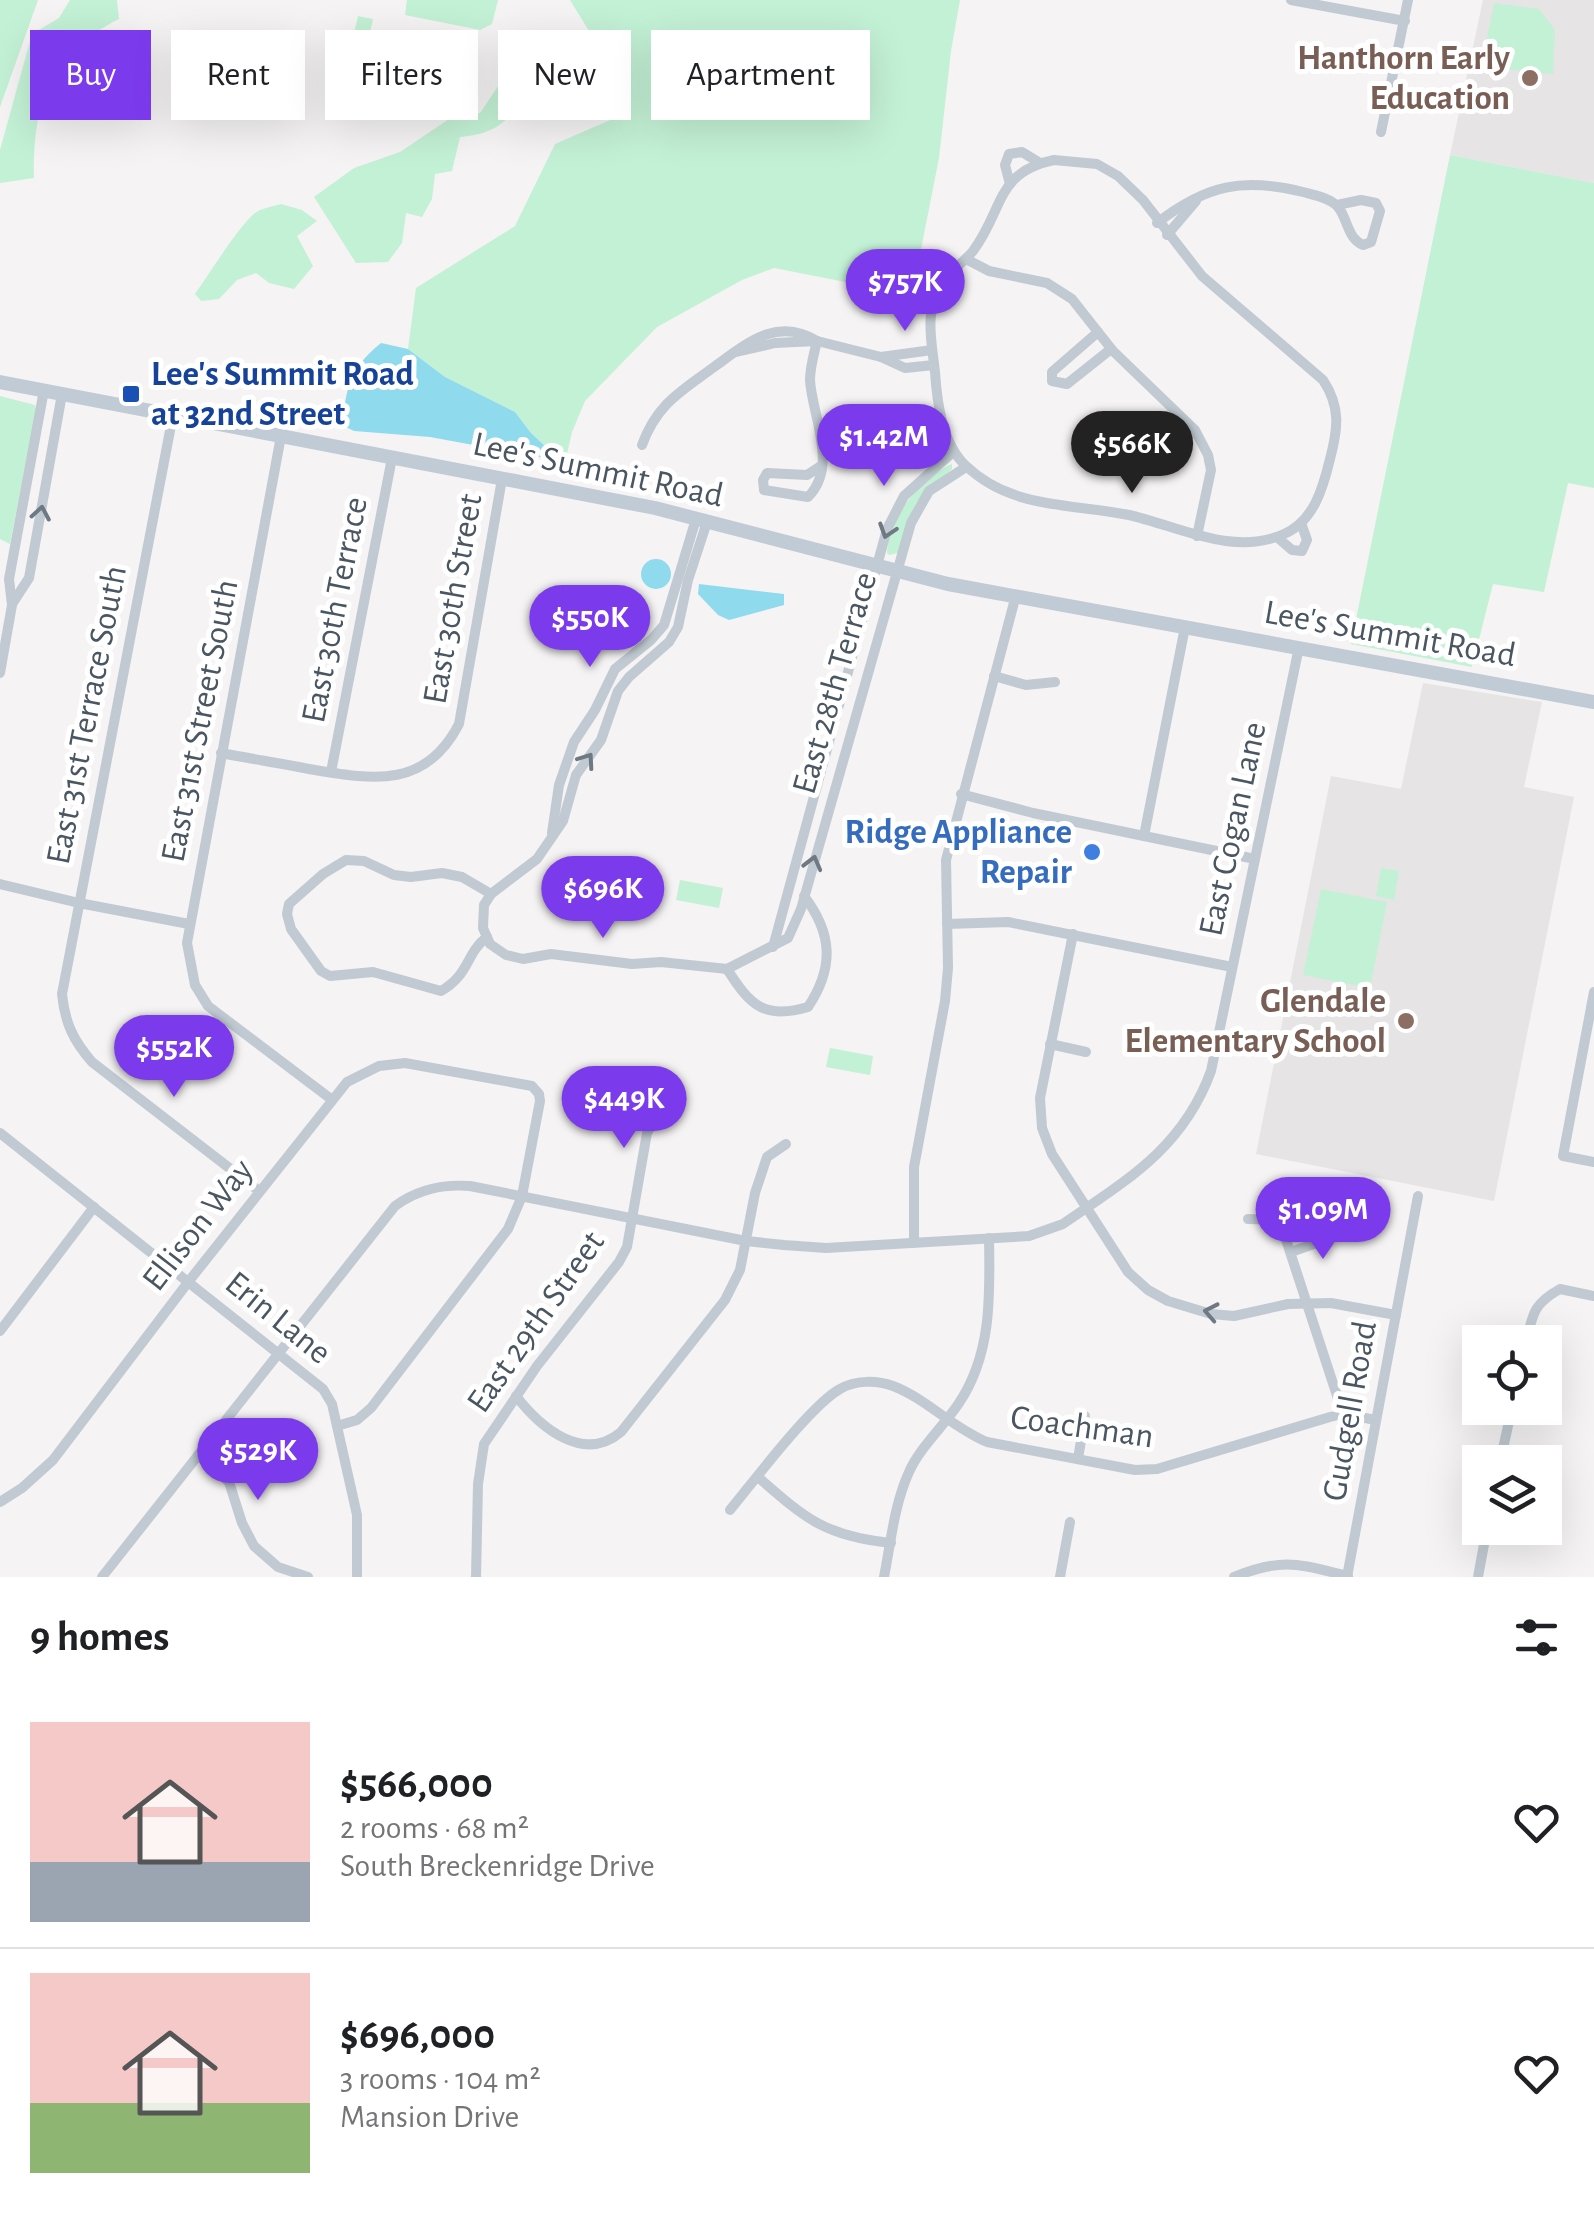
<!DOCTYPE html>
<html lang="en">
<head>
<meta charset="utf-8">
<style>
  body { margin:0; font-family:"Alegreya Sans",sans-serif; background:#f6f6f6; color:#202124; height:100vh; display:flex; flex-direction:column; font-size:38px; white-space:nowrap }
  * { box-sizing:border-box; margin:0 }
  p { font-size:32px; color:#757577 }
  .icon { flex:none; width:55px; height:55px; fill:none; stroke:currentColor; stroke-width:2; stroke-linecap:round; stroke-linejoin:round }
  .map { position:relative; height:1577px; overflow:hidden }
  .sheet { display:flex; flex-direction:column; background:#fff; flex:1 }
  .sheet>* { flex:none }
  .banner { position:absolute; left:30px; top:30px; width:1000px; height:90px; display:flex; gap:20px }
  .controls { position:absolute; left:1462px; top:1325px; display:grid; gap:20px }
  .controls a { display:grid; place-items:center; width:100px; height:100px; border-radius:0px; background:#fff; box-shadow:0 10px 40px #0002; font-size:50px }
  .price { position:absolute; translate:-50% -85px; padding:0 22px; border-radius:35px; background:#7c3aed; color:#fff; font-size:32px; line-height:65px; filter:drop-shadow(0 2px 5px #0008) }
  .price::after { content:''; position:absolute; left:50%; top:60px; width:30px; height:22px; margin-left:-15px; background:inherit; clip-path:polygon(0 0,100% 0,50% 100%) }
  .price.active { background:#222; color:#fff }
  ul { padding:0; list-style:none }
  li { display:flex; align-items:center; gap:30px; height:250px; padding:0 30px }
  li+li { border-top:2px solid #e0e0e0 }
  li span { display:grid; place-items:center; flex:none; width:280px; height:200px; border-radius:0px; color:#555 }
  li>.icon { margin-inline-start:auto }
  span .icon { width:120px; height:120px; fill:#fffc; stroke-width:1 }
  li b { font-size:42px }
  h2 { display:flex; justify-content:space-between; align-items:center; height:120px; padding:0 30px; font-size:42px }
  .chip { padding:0 35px; border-radius:0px; background:#fff; box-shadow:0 10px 40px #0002; font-size:35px; line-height:90px }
  .chip.active { background:#7c3aed; color:#fff }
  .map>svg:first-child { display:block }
  .education { fill:#e6e4e5 }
  .green { fill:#c3f1d5 }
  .water { fill:#90daee }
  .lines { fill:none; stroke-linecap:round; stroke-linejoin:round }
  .street { stroke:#c1cad2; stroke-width:10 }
  .secondary { stroke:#c1cbd6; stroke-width:14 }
  .oneway { stroke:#6e7983 }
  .education-dot { fill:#8d6e63; stroke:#fff; stroke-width:4 }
  .transit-dot { fill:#1a4fb4; stroke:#fff; stroke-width:4 }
  .shop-dot { fill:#3f7fe0; stroke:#fff; stroke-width:4 }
  .labels { text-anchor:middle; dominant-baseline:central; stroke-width:10; stroke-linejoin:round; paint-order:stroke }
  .education-label { font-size:35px; font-weight:bold; fill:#785e54; stroke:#fff; text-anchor:end }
  .transit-label { font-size:35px; font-weight:bold; fill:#164399; stroke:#fff; text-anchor:start }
  .street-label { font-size:35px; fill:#4a5661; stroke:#fff }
  .shop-label { font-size:35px; font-weight:bold; fill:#366cbe; stroke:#fff; text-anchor:end }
</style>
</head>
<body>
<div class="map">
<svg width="1594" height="1577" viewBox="0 0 1594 1577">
  <rect width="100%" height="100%" fill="#f5f3f3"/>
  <g class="education">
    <path d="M1483 0H1594V183L1450 155Z"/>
    <path d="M1423 683 1542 702 1524 787 1574 797 1494 1201 1256 1154 1331 776 1401 789Z"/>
  </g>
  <g class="green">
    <path d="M0 0H38L0 107Z"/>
    <path d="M70 0H117L119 19C49 54 33 103 34 178L0 183V150L32 34 59 18Z"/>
    <path d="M407 0H498L492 24 480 30 405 15Z"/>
    <path d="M570 0H960L951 51 939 158 912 295 774 268 742 280 657 327 585 401 572 432 566 458 561 461 531 433 515 412 445 377 408 349 416 288 515 226 555 144 624 114 602 60 584 65 557 90 532 92C507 120 498 134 460 137L452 171 435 174 432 199 422 217 406 213 402 243 388 262 356 263 314 197 354 168 400 152 452 117 480 113C518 57 520 46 589 31Z"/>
    <path d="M1494 3 1539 9 1555 30 1553 74 1494 68 1485 48Z"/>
    <path d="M358 16 373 19 358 85 343 82Z"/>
    <path d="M1450 155 1594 183V488L1568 483 1544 592 1493 584 1472 667 1351 644Z"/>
    <path d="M281 204 302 210 317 221 297 236 313 266 294 289 269 283 256 273 237 280 219 299 201 301 195 294C208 276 243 219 258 211 264 208 274 206 281 204Z"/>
    <path d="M0 396 35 405 36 410 10 544 0 539Z"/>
    <path d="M952 464V469L916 503 898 553 889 555 887 553C889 516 920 478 952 464Z"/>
    <path d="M1381 868 1399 871 1394 900 1376 896Z"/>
    <path d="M680 880 723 888 719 908 676 900Z"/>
    <path d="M1321 889 1387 902 1370 988 1303 975Z"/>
    <path d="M830 1048 873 1056 870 1075 826 1067Z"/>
  </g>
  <g class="water">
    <path d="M381 343 408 349 445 377 515 412 531 433 561 461 430 437 354 431 342 425C347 386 349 369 381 343Z"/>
    <circle cx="656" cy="574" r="15"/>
    <path d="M699 584 784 594V605L729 620 718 615 698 594Z"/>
  </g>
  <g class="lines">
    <g class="street">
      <path d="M1291 0 1405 21"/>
      <path d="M1381 132 1408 0"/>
      <path d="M1054 160 1097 164 1118 176 1143 200 1202 276 1323 380C1341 407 1338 429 1330 459 1323 488 1314 521 1284 534 1233 557 1178 526 1129 515 1071 503 1012 510 965 465 942 443 937 402 935 372 931 335 923 311 946 278 954 268 965 261 973 251 1004 210 995 172 1054 160Z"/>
      <path d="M1010 184 1005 165 1009 154 1022 152 1040 163"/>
      <path d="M1157 223C1206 185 1243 177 1303 192 1314 195 1331 198 1338 207 1348 219 1347 238 1363 245L1371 242 1380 211 1376 203 1361 200 1337 205"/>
      <path d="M1167 235 1196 201"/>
      <path d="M966 259 989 271 1047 283 1072 299 1113 351 1195 430 1208 455 1211 470 1197 536"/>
      <path d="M1098 332 1052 372V381L1067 384 1111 349"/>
      <path d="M817 341C814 354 810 367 810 380 812 416 839 466 808 497L764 490 763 480 767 473 807 475 821 466"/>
      <path d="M736 352 775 343 817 341 881 357 905 368 934 365"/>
      <path d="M881 357 932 350"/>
      <path d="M173 415 62 994C65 1023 73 1040 92 1062L259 1191"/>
      <path d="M281 436 187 943 195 985 208 1006 331 1099"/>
      <path d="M642 445C657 404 680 392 714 367 746 344 777 316 817 341"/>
      <path d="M707 522 688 580 678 627 669 642 629 677 618 691 601 740 576 775 563 821 537 859 491 894 484 905 483 928 490 944 506 955 523 959 551 954 632 964 661 962 727 969"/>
      <path d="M1277 537 1292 550 1302 551 1307 540 1301 523"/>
      <path d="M12 604 29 578 62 394"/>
      <path d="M0 673 12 605 9 579 44 390"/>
      <path d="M994 676 1026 685 1055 682"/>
      <path d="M221 753C253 759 284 764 315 770 375 780 426 788 459 724L502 479"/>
      <path d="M331 772 392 458"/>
      <path d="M961 794 1033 813 1255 859"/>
      <path d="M552 833 559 785 574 742 595 710 615 669 651 640 664 625 696 519"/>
      <path d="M1144 836 1185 627"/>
      <path d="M0 884 79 903 189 924"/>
      <path d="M947 924 1008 922 1232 967"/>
      <path d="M1073 934 1040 1098 1042 1128 1052 1154 1128 1272 1148 1290 1168 1301 1211 1314 1234 1316 1288 1304 1331 1303 1396 1315"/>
      <path d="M487 937C465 954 471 973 441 991L373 972 330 976 321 971 291 929 287 914 289 904 323 874 346 860 364 861 394 875 411 877 442 873 462 877 491 894"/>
      <path d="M773 947 887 529 904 496 954 451"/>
      <path d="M727 969 788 938 801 909 911 523 929 491 966 467"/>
      <path d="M727 969C750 1005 764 1020 808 1007 834 968 833 934 804 896"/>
      <path d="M1594 992 1563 1156 1594 1162"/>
      <path d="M1050 1044 1086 1052"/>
      <path d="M0 1133 323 1389 332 1404 357 1515V1577"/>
      <path d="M1276 1209 1343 1414"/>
      <path d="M1248 1219 1280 1220"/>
      <path d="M914 1243V1167L945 1001 948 968 946 860 1016 595"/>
      <path d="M1291 1252 1342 1234"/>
      <path d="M0 1331 94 1207"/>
      <path d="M1526 1342C1533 1314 1533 1304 1560 1289L1594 1296"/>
      <path d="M516 1396C540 1427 583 1464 621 1432L725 1300 740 1270 755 1193 767 1157 786 1144"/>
      <path d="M198 1455 229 1482 242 1523 254 1546 278 1567 308 1577"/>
      <path d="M1078 1459 1085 1416"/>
      <path d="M1500 1462 1512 1408"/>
      <path d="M758 1477C806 1519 825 1536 891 1543"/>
      <path d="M0 1502 22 1488 53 1460 189 1281 347 1082 379 1066 405 1063 532 1086 539 1094 540 1101 522 1196 508 1229 371 1408 357 1420 337 1426"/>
      <path d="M730 1510C754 1481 811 1405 840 1389 855 1380 877 1380 893 1386 925 1398 953 1428 987 1442L1135 1470 1157 1469 1330 1417 1343 1414 1376 1420"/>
      <path d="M102 1577 395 1206C418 1189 442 1184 470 1186L746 1241 784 1245 826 1248 1029 1236 1063 1224C1127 1180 1183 1148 1211 1071L1299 647"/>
      <path d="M476 1577 478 1484 484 1444 537 1366 619 1262 627 1247 647 1133 654 1121 663 1116"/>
      <path d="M884 1577C891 1542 894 1505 909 1472 920 1447 944 1426 959 1403 992 1354 990 1295 989 1238"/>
      <path d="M1060 1577 1070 1522"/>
      <path d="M1234 1577C1283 1557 1298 1564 1348 1576"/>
      <path d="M1347 1577 1418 1196"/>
      <path d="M1478 1577 1487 1528"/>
    </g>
    <path class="secondary" d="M0 382 655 508 948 584 1594 702"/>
  </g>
  <defs><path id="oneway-chevron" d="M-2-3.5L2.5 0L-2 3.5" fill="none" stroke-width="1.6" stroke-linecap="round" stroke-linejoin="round" transform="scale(2.5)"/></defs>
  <g class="oneway">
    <use href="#oneway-chevron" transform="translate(41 513) rotate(-80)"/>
    <use href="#oneway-chevron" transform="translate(887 531) rotate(108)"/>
    <use href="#oneway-chevron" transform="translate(587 760) rotate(-55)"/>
    <use href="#oneway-chevron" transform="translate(813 863) rotate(-75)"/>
    <use href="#oneway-chevron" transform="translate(1211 1312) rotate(-169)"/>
  </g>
  <g class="education-dot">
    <circle cx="1530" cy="78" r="10"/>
    <circle cx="1406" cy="1021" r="10"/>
  </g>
  <rect class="transit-dot" x="121" y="384" width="20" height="20" rx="5"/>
  <circle class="shop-dot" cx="1092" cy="852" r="10"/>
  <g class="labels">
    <g class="education-label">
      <text x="1510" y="58">Hanthorn Early<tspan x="1510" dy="40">Education</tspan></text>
      <text x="1386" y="1001">Glendale<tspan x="1386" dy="40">Elementary School</tspan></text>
    </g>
    <g class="transit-label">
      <text x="151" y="374">Lee's Summit Road<tspan x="151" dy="40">at 32nd Street</tspan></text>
    </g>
    <g class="street-label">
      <text transform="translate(598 470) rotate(12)">Lee's Summit Road</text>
      <text transform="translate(453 599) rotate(-80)">East 30th Street</text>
      <text transform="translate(335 610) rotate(-79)">East 30th Terrace</text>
      <text transform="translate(1390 634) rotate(10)">Lee's Summit Road</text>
      <text transform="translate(835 683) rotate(-74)">East 28th Terrace</text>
      <text transform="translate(87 715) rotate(-79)">East 31st Terrace South</text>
      <text transform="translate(200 721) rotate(-79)">East 31st Street South</text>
      <text transform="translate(1233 829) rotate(-78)">East Cogan Lane</text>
      <text transform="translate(198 1225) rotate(-52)">Ellison Way</text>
      <text transform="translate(278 1318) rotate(39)">Erin Lane</text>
      <text transform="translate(536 1322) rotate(-55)">East 29th Street</text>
      <text transform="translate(1350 1411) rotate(-80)">Gudgell Road</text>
      <text transform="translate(1082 1427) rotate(8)">Coachman</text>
    </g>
    <g class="shop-label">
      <text x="1072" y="832">Ridge Appliance<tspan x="1072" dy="40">Repair</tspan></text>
    </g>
  </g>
</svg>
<div class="controls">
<a><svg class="icon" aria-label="locate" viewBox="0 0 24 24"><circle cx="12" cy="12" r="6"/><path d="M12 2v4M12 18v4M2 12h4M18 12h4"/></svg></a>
<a><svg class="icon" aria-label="layers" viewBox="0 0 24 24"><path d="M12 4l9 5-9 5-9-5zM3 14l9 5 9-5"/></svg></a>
</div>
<b class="price" style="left:905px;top:334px">$757K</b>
<b class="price" style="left:884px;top:489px">$1.42M</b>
<b class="price active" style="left:1132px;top:496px">$566K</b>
<b class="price" style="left:590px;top:670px">$550K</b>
<b class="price" style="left:603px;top:941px">$696K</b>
<b class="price" style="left:174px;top:1100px">$552K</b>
<b class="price" style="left:624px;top:1151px">$449K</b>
<b class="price" style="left:1323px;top:1262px">$1.09M</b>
<b class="price" style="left:258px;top:1503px">$529K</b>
<div class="banner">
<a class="chip active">Buy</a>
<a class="chip">Rent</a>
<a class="chip">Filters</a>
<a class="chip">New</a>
<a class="chip">Apartment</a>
</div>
</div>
<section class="sheet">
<h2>9 homes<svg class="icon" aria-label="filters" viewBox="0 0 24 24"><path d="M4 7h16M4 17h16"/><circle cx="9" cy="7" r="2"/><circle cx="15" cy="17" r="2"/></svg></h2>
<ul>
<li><span style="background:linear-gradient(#f6c9c9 70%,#9aa5b1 0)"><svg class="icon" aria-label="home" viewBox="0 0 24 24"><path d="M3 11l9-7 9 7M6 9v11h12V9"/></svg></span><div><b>$566,000</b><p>2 rooms · 68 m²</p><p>South Breckenridge Drive</p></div><svg class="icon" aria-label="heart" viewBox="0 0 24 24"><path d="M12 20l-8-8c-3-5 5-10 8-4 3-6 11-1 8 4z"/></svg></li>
<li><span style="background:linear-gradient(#f6c9c9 65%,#8fb573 0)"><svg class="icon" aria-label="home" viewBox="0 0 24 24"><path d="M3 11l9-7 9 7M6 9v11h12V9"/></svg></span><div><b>$696,000</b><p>3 rooms · 104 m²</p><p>Mansion Drive</p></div><svg class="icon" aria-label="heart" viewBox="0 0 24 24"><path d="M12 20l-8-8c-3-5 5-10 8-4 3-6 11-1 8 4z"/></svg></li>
</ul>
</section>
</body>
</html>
